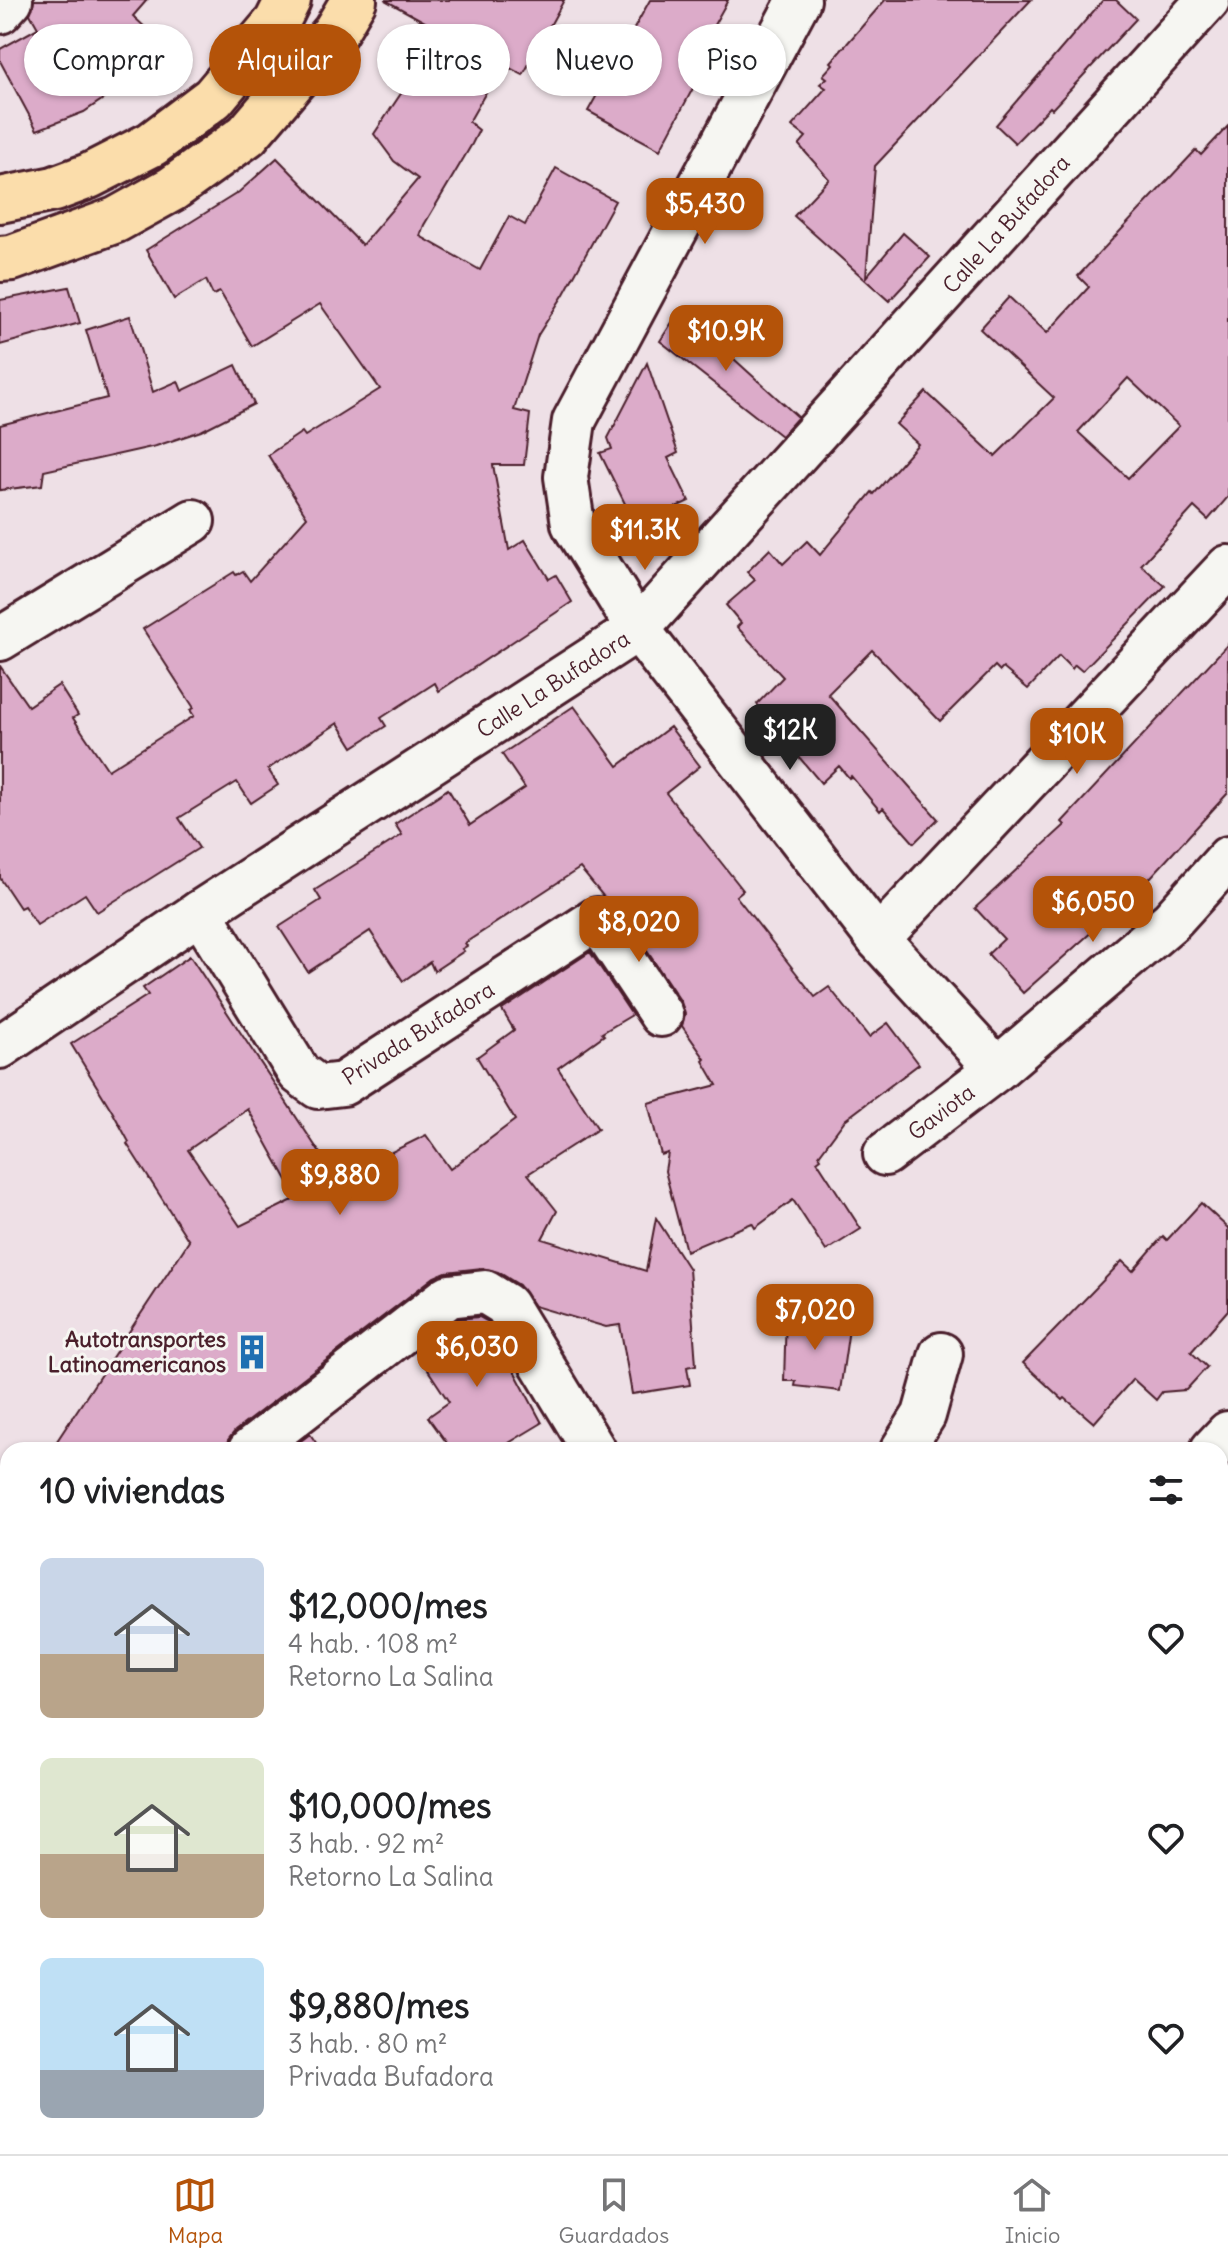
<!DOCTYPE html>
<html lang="es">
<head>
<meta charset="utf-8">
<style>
  body { margin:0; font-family:Delius,sans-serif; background:#f6f6f6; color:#202124; height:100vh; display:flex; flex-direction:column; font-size:30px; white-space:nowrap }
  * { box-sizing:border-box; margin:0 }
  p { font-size:26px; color:#757577 }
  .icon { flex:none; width:44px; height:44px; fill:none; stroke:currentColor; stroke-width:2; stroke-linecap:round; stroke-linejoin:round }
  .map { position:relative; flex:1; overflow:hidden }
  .sheet { position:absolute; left:0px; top:1442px; width:1228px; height:712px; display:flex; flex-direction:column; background:#fff; border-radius:24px 24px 0 0; box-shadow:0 2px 6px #0004 }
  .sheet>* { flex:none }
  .banner { position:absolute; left:24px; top:24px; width:800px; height:72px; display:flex; gap:16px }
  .price { position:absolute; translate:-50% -68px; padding:0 18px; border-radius:16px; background:#b45309; color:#fff; font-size:26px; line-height:52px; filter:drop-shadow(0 2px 4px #0008) }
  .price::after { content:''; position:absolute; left:50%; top:48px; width:24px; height:18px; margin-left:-12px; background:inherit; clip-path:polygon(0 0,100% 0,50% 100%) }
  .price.on { background:#222; color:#fff }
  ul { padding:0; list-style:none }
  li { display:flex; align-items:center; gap:24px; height:200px; padding:0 40px }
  li span { display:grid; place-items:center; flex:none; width:224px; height:160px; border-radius:12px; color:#555 }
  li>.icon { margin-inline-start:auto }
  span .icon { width:96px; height:96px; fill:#fffc; stroke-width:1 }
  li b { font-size:34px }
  h2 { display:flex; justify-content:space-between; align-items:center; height:96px; padding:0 40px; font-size:34px }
  .pill { padding:0 28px; border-radius:36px; background:#fff; box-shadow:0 2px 6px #0004; font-size:28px; line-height:72px }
  .pill.on { background:#b45309; color:#fff }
  .dock { display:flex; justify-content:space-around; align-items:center; height:112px; border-top:2px solid #e0e0e0; background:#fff; font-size:22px; color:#757577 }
  .dock a { display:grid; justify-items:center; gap:4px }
  .dock .on { color:#b45309 }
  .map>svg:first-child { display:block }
  .built { fill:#e9d0dd }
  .building { fill:#dcabc9; stroke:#4a1f2b; stroke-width:2; fill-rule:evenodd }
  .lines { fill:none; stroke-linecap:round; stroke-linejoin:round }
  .minor-casing { stroke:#4a1f2b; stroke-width:48 }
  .major-casing { stroke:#4a1f2b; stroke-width:50 }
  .minor { stroke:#f6f6f2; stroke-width:42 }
  .major { stroke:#fbddab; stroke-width:44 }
  .labels { text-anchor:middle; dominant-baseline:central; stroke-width:6; stroke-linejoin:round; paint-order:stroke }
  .street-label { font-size:22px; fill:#4a1f2b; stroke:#f6f6f2 }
  .poi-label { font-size:22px; font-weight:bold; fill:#4a1f2b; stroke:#f6f6f2; text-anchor:end }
</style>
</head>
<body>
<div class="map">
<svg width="1228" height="2154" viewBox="0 0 1228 2154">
  <rect width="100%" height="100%" fill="#eee0e6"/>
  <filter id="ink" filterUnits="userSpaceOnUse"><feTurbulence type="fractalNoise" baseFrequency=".0125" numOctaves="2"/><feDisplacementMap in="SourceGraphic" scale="16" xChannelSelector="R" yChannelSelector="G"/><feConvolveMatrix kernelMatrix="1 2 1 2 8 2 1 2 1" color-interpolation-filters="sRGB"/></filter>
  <g filter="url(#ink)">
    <path class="built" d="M1228 2002V2154H1127L1133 2146H1220V2014Z"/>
    <g class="building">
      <path d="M34 0H147L133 16 166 47 147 69 84 112 37 130 0 61V49L38 28 30 14Z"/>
      <path d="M385 0H564L523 75 502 64 469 122 479 130 472 144 424 225 420 236 480 270 509 216 525 225 556 168 615 201 564 294 538 335 514 410 530 414 524 465H493L509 550 525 540 549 579 556 575 572 602 439 691 435 683 381 718 386 726 353 747 338 723 268 769 278 785 251 803 237 782 179 818 199 848 97 912 85 894 37 925 24 906 20 908 0 878V666L28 706 59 685 78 715 73 718 108 770 194 716 190 710 194 708 143 629 234 572 236 575 243 571 250 581 307 517 268 455 302 432 305 436 380 389 320 304 252 346 220 292 213 295 206 280 174 299 146 250 239 192 277 158 362 245 418 179 394 161 374 134 406 86 434 27Z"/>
      <path d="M650 0H728L687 73 698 79 660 150 588 111Z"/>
      <path d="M885 0H1031L875 166 866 277 903 233 930 257 889 301 794 216 829 179 799 145 806 137 792 126 826 88 820 84 827 78 823 75 833 64 831 62Z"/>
      <path d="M1103 0H1116L1136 19 1052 109 1050 107 1015 143 996 125Z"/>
      <path d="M1228 126V497L1208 520 1194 507 1141 565 1165 586 1082 671 1075 665 1072 669 1059 656 1028 689 1003 668 1000 671 995 666 940 721 872 650 828 694 938 819 914 843 883 808 880 811 851 776 849 778 839 766 821 783 782 737 757 704 783 677 737 627 741 623 726 605 755 580 747 572 770 549 783 564 807 541 820 555 872 492 874 494 918 444 896 424 926 392 995 456 1054 398 980 329 1009 297 1047 333 1089 287 1078 276 1196 150 1201 155ZM1128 378 1179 426 1128 478 1078 432Z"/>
      <path d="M69 287 80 323 0 345V300Z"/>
      <path d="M680 310 798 417 781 436 660 341Z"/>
      <path d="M130 316 153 392 178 381 182 391 236 365 254 404 201 431 156 446 44 471 42 485 0 490V425L107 398 86 330Z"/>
      <path d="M647 363 678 453 668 458 689 501 636 526 600 453 612 449 608 438Z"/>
      <path d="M1228 644V793L1139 890 1023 993 988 954 1004 939 975 908 1065 825 1062 822Z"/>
      <path d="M574 706 618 766 670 727 700 766 666 793 743 890 736 896 815 997 829 987 869 1037 888 1023 919 1064 845 1120 819 1155 821 1158 817 1161 861 1229 826 1251 793 1200 755 1228 752 1223 686 1251 665 1171 668 1153 661 1155 648 1103 717 1085 703 1061 705 1059 682 1026 685 1014 681 1002 617 906 603 896 580 868 465 943 467 946 462 949 464 951 434 971 430 962 403 981 370 931 308 972 279 927 321 900 315 890 402 835 395 824 448 789 470 825 525 788 502 754Z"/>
      <path d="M590 952 632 1015 602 1033 604 1035 558 1068 598 1129 528 1174 557 1211 542 1239 646 1271 656 1218 689 1269 696 1365 687 1367 690 1385 632 1394 620 1325 606 1327 534 1306 519 1285 498 1272 482 1268 446 1272 434 1277 235 1431 228 1440 227 1450H51L189 1241 127 1144 129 1142 112 1111 71 1044 148 995 143 988 190 956 337 1179 426 1135 450 1169 515 1120 477 1057 514 1030 502 1010ZM248 1109 297 1198 240 1226 188 1150Z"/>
      <path d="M1201 1203 1228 1228V1310L1191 1352 1207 1367 1186 1390 1162 1392 1156 1400 1133 1379 1094 1423 1065 1398 1063 1400 1023 1363 1122 1261 1133 1271 1163 1236 1167 1240Z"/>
      <path d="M786 1314 850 1322 840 1391 795 1386 796 1381H784Z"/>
      <path d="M479 1317 488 1322 542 1423 497 1450H452L428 1417 449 1402 416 1352 458 1319Z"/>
      <path d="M310 1434 321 1450H289Z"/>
    </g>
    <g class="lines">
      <g class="minor-casing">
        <g id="minor">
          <path d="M799 0 574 421 566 477 573 524 638 629 878 939 997 1069"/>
          <path d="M0 12 11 0"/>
          <path d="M0 639 193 521"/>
          <path d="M200 912 299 1073 318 1087 343 1084 597 919 661 1015"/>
          <path d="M878 939 1228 567"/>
          <path d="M0 1047 200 912 638 629 1208 0"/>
          <path d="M885 1154 997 1069 1171 921 1228 858"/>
          <path d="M250 1450 449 1296 485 1292 506 1305 594 1450"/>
          <path d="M902 1450 924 1415 941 1354"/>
          <path d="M1212 1450 1228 1433"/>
          <path d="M1220 1560 1228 1551"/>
          <path d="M1220 1732 1228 1741"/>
          <path d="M0 1891 8 1886"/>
          <path d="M568 2146 575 2154"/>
          <path d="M961 2146 968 2154"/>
          <path d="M7 2154 19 2146"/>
        </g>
      </g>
      <g class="major-casing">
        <g id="major">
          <path d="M0 200 54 189 89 176 152 144 213 98 277 22 288 0"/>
          <path d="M0 259 12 258 116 220 172 189 247 135 335 32 354 0"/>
          <path d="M1220 1791 1228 1779"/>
          <path d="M1220 1897 1228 1885"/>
          <path d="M993 2154 998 2146"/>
          <path d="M1062 2154 1067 2146"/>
        </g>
      </g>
      <use href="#minor" class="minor"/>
      <use href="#major" class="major"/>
    </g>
  </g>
  <defs>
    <g id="building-bare" transform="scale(2.76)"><path d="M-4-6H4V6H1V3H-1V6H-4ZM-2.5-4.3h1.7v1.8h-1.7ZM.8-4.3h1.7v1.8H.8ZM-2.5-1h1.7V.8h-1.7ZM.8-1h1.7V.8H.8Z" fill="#1f6fb2" stroke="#f6f6f2" stroke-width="2.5" paint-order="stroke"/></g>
  </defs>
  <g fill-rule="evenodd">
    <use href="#building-bare" x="252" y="1352"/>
  </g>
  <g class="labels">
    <g class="street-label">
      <text transform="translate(1006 224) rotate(-48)">Calle La Bufadora</text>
      <text transform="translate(553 684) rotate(-33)">Calle La Bufadora</text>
      <text transform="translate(418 1033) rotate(-32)">Privada Bufadora</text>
      <text transform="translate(941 1112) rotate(-37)">Gaviota</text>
    </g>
    <g class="poi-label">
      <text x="226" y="1339">Autotransportes<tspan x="226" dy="25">Latinoamericanos</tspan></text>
    </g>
  </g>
</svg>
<b class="price" style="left:705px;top:246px">$5,430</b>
<b class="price" style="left:726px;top:373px">$10.9K</b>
<b class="price" style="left:645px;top:572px">$11.3K</b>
<b class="price on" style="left:790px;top:772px">$12K</b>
<b class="price" style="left:1077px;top:776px">$10K</b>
<b class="price" style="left:1093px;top:944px">$6,050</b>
<b class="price" style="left:639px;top:964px">$8,020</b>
<b class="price" style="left:340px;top:1217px">$9,880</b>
<b class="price" style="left:815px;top:1352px">$7,020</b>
<b class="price" style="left:477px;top:1389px">$6,030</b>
<div class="banner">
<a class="pill">Comprar</a>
<a class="pill on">Alquilar</a>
<a class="pill">Filtros</a>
<a class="pill">Nuevo</a>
<a class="pill">Piso</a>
</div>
<section class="sheet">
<h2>10 viviendas<svg class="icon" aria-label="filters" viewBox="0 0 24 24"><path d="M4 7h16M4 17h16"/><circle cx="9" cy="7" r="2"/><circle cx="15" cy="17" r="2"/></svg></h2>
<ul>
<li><span style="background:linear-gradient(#c9d6e8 60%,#b9a48a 0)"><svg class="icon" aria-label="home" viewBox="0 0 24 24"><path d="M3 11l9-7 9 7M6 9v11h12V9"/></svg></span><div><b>$12,000/mes</b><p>4 hab. · 108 m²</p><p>Retorno La Salina</p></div><svg class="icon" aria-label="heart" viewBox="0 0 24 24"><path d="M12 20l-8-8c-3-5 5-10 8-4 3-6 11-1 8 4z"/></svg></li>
<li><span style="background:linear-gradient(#dfe7d0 60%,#b9a48a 0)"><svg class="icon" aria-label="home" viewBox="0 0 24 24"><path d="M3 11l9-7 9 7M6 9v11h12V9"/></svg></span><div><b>$10,000/mes</b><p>3 hab. · 92 m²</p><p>Retorno La Salina</p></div><svg class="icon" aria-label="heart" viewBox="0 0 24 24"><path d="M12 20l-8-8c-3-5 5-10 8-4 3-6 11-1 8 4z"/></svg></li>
<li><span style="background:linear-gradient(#bfe0f5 70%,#9aa5b1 0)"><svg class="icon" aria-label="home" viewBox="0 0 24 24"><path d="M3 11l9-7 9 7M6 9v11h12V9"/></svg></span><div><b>$9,880/mes</b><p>3 hab. · 80 m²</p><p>Privada Bufadora</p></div><svg class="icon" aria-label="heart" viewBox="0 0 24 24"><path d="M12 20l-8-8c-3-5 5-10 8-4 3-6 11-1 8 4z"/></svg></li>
</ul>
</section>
</div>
<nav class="dock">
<a class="on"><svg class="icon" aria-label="map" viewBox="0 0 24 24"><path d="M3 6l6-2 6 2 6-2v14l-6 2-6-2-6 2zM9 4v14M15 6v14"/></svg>Mapa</a>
<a><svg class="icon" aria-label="saved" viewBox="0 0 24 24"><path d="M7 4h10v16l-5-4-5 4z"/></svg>Guardados</a>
<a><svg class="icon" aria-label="home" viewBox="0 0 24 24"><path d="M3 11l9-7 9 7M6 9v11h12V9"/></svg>Inicio</a>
</nav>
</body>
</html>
